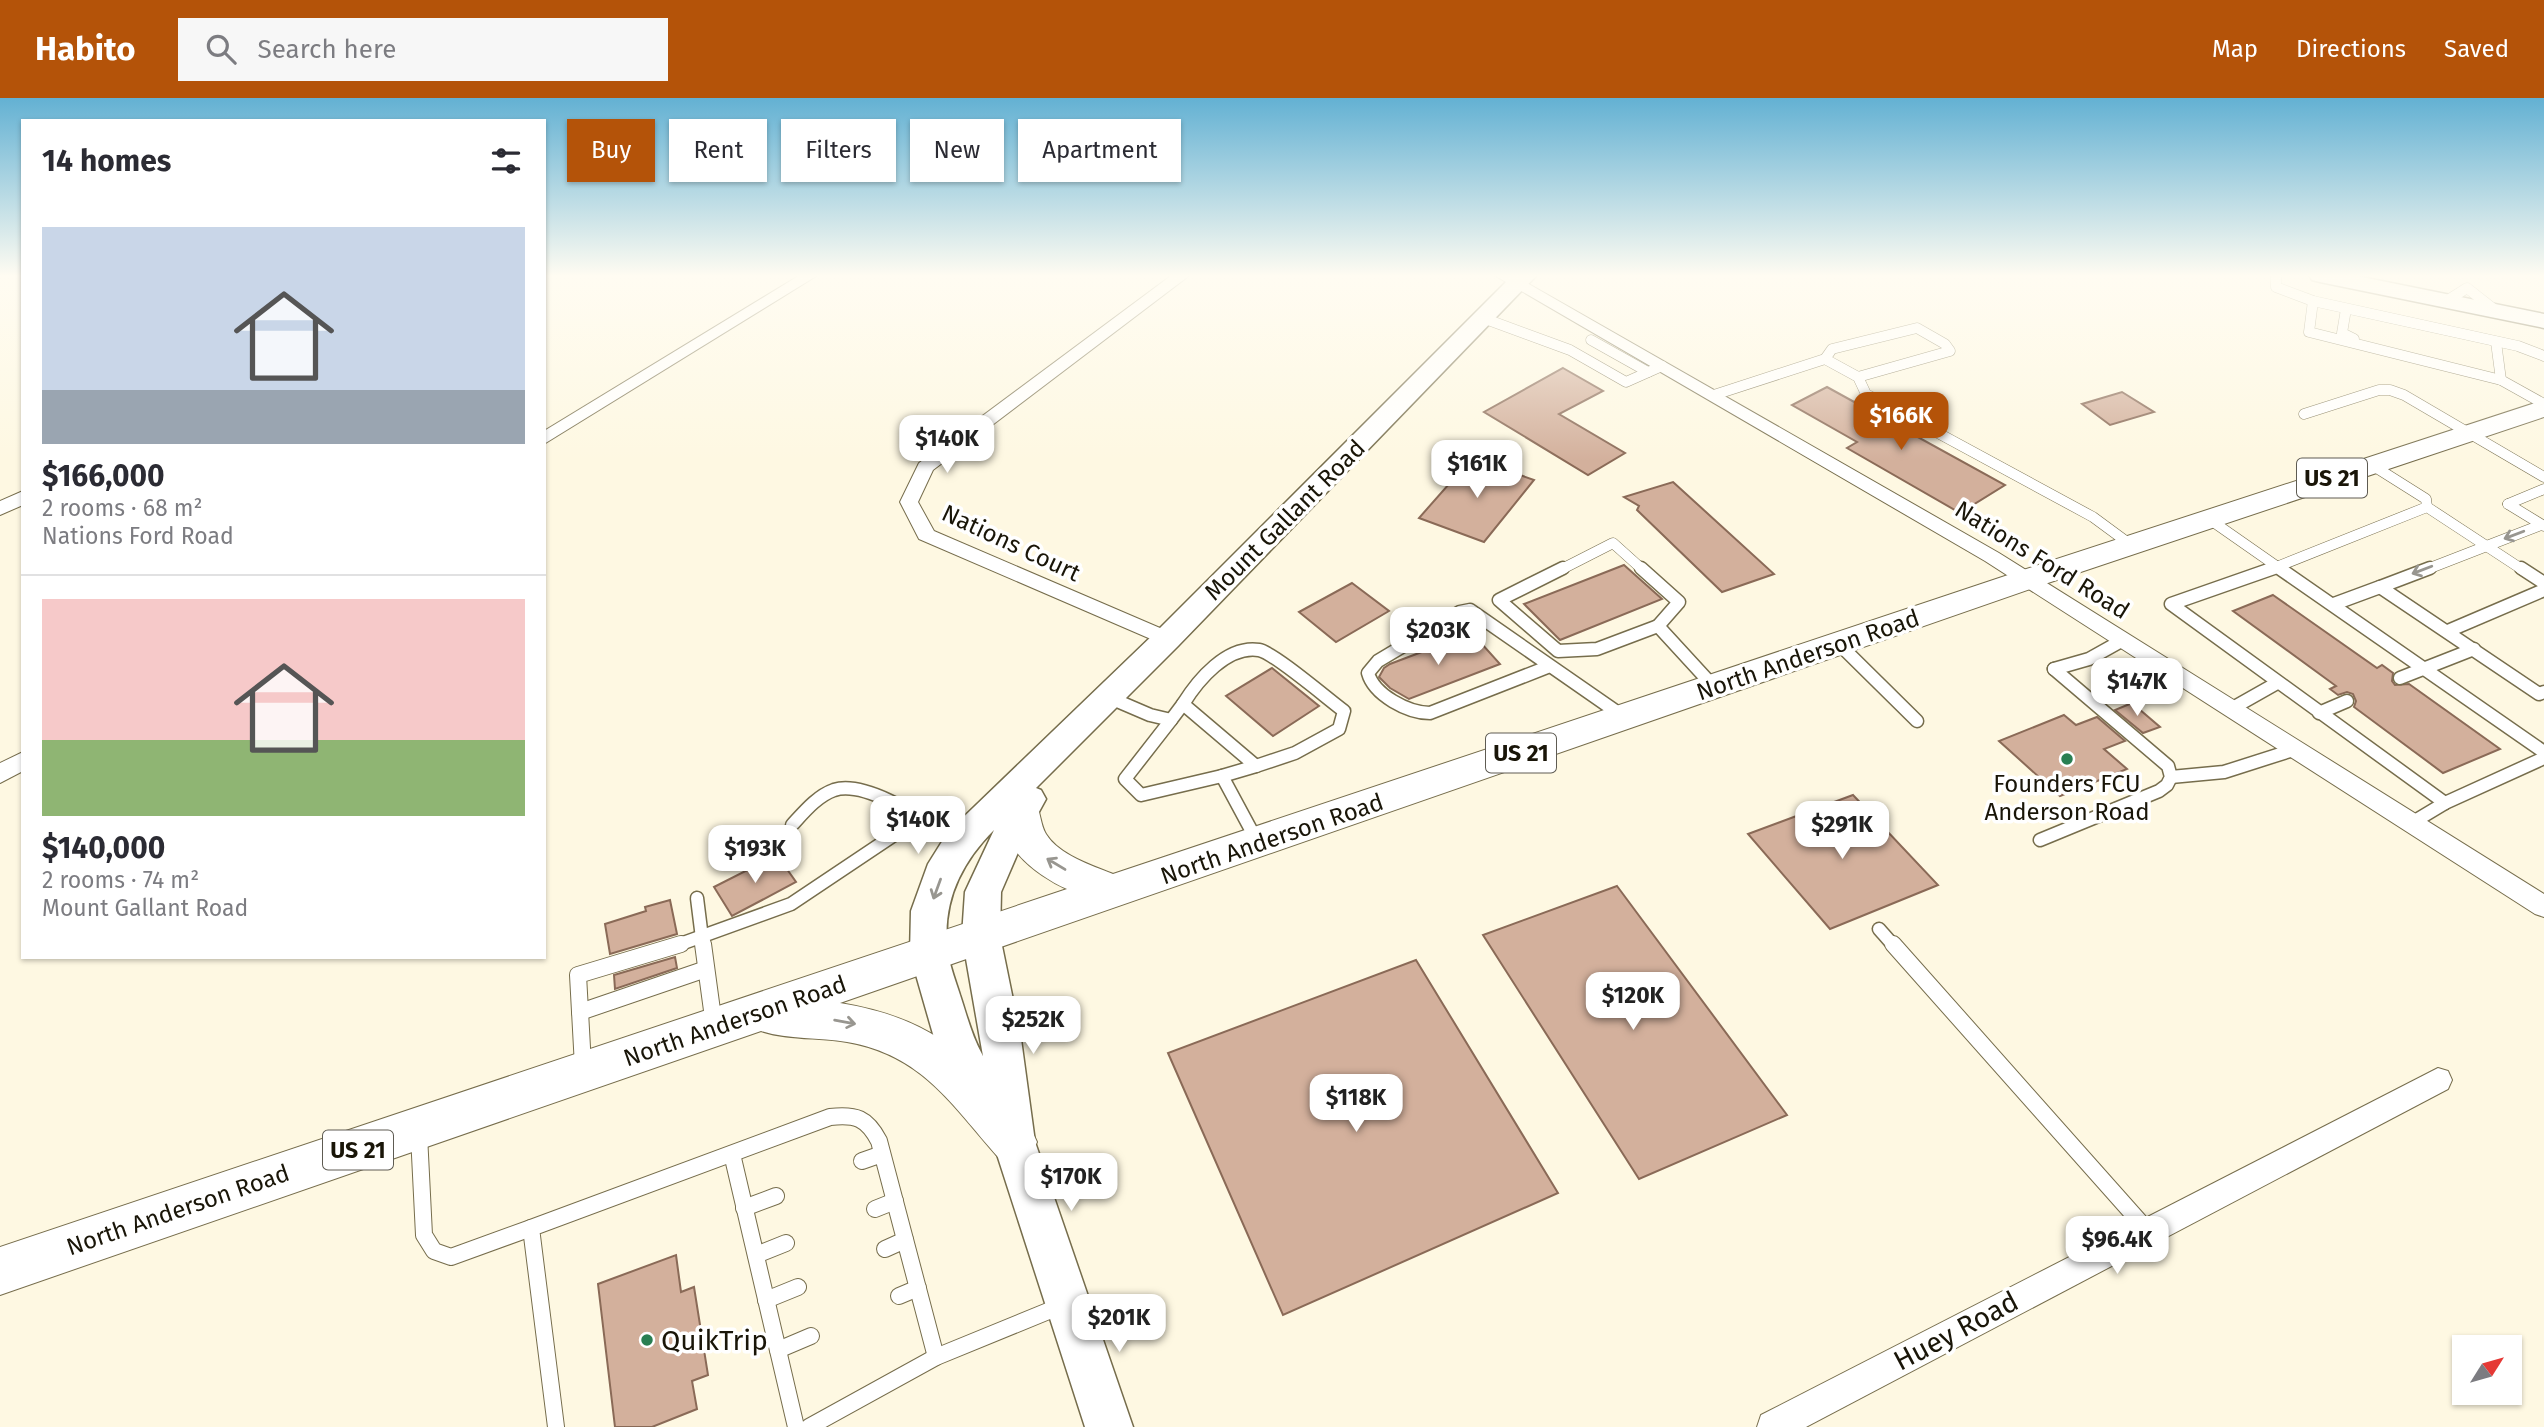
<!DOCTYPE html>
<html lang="en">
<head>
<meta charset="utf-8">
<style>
  body { margin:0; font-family:"Fira Sans",sans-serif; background:#f7f7f7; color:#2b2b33; height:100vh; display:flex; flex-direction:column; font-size:26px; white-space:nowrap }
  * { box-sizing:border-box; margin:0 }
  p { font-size:23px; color:#7c7c81 }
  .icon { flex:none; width:38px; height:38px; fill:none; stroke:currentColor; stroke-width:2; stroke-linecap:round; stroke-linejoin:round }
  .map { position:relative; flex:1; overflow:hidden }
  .panel { position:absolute; left:21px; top:21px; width:525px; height:840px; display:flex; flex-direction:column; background:#fff; border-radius:0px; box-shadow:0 2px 5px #0004 }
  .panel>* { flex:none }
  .banner { position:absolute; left:567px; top:21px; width:665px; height:63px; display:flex; gap:14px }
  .needle { width:46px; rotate:53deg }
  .tools { position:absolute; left:2452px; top:1237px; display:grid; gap:14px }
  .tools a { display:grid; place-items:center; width:70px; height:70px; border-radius:0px; background:#fff; box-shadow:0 2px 5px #0004; font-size:35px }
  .price { position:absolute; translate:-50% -60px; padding:0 16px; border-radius:14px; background:#fff; color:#222; font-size:23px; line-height:46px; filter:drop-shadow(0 2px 4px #0008) }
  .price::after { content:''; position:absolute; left:50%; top:42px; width:21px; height:16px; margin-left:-10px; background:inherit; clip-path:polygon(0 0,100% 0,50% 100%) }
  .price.on { background:#b45309; color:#fff }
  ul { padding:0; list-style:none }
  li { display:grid; align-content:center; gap:14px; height:371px; padding:0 21px }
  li+li { border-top:2px solid #e1e1e2 }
  li span { display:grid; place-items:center; height:217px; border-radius:0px; color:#555 }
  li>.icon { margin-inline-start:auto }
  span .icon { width:126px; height:126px; fill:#fffc; stroke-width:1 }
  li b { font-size:30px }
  h2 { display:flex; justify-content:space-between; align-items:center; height:84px; padding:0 21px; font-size:30px }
  .chip { padding:0 24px; border-radius:0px; background:#fff; box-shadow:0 2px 5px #0004; font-size:24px; line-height:63px }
  .chip.on { background:#b45309; color:#fff }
  header { display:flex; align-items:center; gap:42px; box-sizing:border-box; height:98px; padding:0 35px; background:#b45309; color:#fff }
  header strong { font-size:33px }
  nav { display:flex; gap:38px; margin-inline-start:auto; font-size:24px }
  .search { width:490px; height:63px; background:#f7f7f7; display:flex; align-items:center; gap:18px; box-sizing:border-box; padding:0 24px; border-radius:0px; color:#7c7c81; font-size:26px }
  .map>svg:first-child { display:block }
  .building { fill:#d3b09c; stroke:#8a6a57; stroke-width:2 }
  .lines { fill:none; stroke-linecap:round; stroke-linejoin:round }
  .lane-far2-casing { stroke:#766d4c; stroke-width:11 }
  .lane-far1-casing { stroke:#766d4c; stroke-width:15 }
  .lane-casing { stroke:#766d4c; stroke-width:18 }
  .street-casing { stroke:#766d4c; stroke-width:2 }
  .secondary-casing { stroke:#766d4c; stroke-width:3 }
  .primary-casing { stroke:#766d4c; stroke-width:2 }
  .lane-far2 { stroke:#fff; stroke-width:10 }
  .lane-far1 { stroke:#fff; stroke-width:12 }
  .lane { stroke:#fff; stroke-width:16 }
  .street { fill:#fff; fill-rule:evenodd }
  .secondary { fill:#fff; fill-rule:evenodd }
  .primary { fill:#fff; fill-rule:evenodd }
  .oneway { stroke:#989690 }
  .poi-dot { fill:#297f52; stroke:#fff; stroke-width:2.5 }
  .labels { text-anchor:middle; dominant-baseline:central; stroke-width:7; stroke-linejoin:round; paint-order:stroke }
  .shield { fill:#fff; stroke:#5e5b52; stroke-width:2 }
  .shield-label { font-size:23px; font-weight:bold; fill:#191508 }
  .street-label { font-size:24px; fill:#191508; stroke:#fff }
  .poi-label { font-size:24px; fill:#191508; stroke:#fff }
  .near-street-label { font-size:28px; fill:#191508; stroke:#fff }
  .near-poi-label { font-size:28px; fill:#191508; stroke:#fff; text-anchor:start }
</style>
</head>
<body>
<header>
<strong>Habito</strong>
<div class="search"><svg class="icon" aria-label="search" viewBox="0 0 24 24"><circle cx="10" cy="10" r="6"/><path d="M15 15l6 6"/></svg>Search here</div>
<nav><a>Map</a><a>Directions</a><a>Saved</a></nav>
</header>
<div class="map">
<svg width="2544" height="1329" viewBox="0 0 2544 1329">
  <rect width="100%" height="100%" fill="#fef8e2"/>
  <g class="building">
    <path d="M1563 270 1603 293 1559 316 1625 355 1588 377 1484 314Z"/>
    <path d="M1827 289 2005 387 1960 415 1847 350 1857 344 1792 307Z"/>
    <path d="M2122 294 2154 314 2110 327 2082 306Z"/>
    <path d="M1472 360 1534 382 1484 444 1419 420Z"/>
    <path d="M1673 384 1774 476 1722 494 1637 412 1639 408 1624 399Z"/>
    <path d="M1624 467 1662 501 1560 542 1524 506Z"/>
    <path d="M1352 485 1389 513 1336 544 1299 514Z"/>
    <path d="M2273 497 2377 570 2382 567 2393 575 2392 583 2395 587 2409 586 2500 651 2443 675 2354 609 2356 603 2353 596 2347 594 2338 597 2330 591 2336 588 2233 513Z"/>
    <path d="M1472 535 1500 566 1409 601 1390 590 1379 579 1384 570 1390 566Z"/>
    <path d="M1272 570 1319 608 1273 638 1226 598Z"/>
    <path d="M2132 605 2160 629 2143 635 2115 612Z"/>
    <path d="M2064 617 2076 627 2097 619 2125 643 2104 651 2127 671 2060 698 1999 643Z"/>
    <path d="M1853 697 1938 787 1830 831 1748 736Z"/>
    <path d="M777 757 796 784 732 818 714 789Z"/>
    <path d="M1617 788 1787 1017 1639 1081 1483 837Z"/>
    <path d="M670 802 677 836 610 856 605 826 646 813 645 809Z"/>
    <path d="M675 859 677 870 615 891 614 877Z"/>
    <path d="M1416 862 1558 1095 1283 1217 1168 955Z"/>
    <path d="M676 1157 681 1194 694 1189 708 1277 692 1283 697 1311 652 1329H615L598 1186Z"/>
  </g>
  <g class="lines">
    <g class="lane-far2-casing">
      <g id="lane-far2">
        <path d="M2276 177V189L2313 203 2518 248 2544 258"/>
        <path d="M2448 202 2467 190 2495 212"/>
        <path d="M2313 203 2309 234 2501 282 2544 306"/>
        <path d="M2346 211 2342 235 2354 241"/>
        <path d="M1483 220 1570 252 1626 284 1662 268"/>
        <path d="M1591 242 1648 274"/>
        <path d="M2496 244 2501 282"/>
        <path d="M1825 261 1832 251 1917 230 1945 246 1950 253 1858 279"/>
        <path d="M1714 297 1825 261 1858 279 1866 296 2093 419 2131 447"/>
        <path d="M2304 316 2379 292H2390L2404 297 2544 379"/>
        <path d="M2372 367 2426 401 2427 409"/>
        <path d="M2508 406 2544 428"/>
        <path d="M2508 406 2544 391"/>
        <path d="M2209 421 2282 472"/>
        <path d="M1560 472 1613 445 1643 472"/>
        <path d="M2269 472 2427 409 2523 472"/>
        <path d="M2425 472 2541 427"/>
      </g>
    </g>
    <g class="lane-far1-casing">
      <g id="lane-far1">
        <path d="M1563 470 1499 502 1558 553 1597 551 1658 528"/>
        <path d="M1641 470 1679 504 1658 528"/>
        <path d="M2274 470 2171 506 2445 705"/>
        <path d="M2279 470 2544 654"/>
        <path d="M2430 470 2380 489 2539 596 2544 594"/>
        <path d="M2521 470 2544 485"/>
        <path d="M2334 506 2380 489"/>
        <path d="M1658 528 1714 589"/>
        <path d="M2448 533 2544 492"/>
        <path d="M1839 546 1917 623"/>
        <path d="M1550 568 1430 615C1408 615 1374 597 1368 575L1378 563 1460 514 1470 512 1624 619"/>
        <path d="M2054 571 2089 561 2123 542"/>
        <path d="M2400 580 2474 551"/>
        <path d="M1108 599 1150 617 1171 622 1183 606 1256 668 1222 678 1257 743"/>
        <path d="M1183 606C1198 582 1227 547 1259 552 1273 554 1329 602 1344 613L1339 631 1295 655 1256 668"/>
        <path d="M2231 611 2277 585"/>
        <path d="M2319 615 2347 603"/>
        <path d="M1171 622 1125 681 1141 697 1222 678"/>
        <path d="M2171 679 2224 674 2293 652"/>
        <path d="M2410 726 2445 705 2544 660"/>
        <path d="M792 727C804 714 817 698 834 692 868 681 931 727 959 744"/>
        <path d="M2040 742 2159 693 2167 687 2171 679 2168 668 2054 571"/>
        <path d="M697 800 703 848"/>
        <path d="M1879 831 1894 848"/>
        <path d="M675 848 791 806 918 721"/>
      </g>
    </g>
    <g class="lane-casing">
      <g id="lane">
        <path d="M703 846 714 927"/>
        <path d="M1893 846 2148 1133"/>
        <path d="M580 914 706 871"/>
        <path d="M583 968 578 877 681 846"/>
        <path d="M419 1037 424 1137 434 1153 451 1159 531 1130"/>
        <path d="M732 1056 796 1329"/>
        <path d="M862 1063 882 1056"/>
        <path d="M744 1110 776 1098"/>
        <path d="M875 1111 895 1103"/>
        <path d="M885 1151 905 1142"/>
        <path d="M756 1157 786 1145"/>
        <path d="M899 1198 918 1190"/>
        <path d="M766 1202 798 1189"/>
        <path d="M778 1252 811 1238"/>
        <path d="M556 1329 531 1130 830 1019C856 1016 867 1020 879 1043L936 1259"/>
        <path d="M809 1329 936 1259 1063 1207"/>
      </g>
    </g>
    <g class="street-casing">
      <g id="street">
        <path d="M800 177H818L544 346V333Z"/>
        <path d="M1172 177H1190L933 372 918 404 934 433 1174 536 1177 541 1174 546 1167 548 919 441 900 404 919 365Z"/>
        <path d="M1494 177H1513L1999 455 2544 796V819L2535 816 1985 463Z"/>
        <path d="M23 393V407L0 417V403Z"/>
        <path d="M23 654V673L0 685V665Z"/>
        <path d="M2438 970 2448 973 2452 982 2448 991 1806 1329H1757L1761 1317Z"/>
      </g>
    </g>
    <g class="secondary-casing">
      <g id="secondary">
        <path d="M1513 177H1537L1178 548 1036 690 1041 692 1046 701 1023 743 1001 794 1000 838 1021 941 1035 1044 1133 1329H1085L993 1044 990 1012 984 1014 970 1009 937 950 910 856 911 813 928 766 948 734 1156 534ZM994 732 965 794 962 838 983 958C972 939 967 918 960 897 956 884 950 869 948 855 941 806 960 766 994 732Z"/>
        <path d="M2309 177H2352L2544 216V230L2320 184 2312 182Z"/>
      </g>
    </g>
    <g class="primary-casing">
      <path id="primary" d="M2544 302V319L2039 488 840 905C941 922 965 959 1030 1029L1037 1044 1030 1059 1014 1065 998 1059C951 1006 922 957 847 944 819 939 788 942 761 933L0 1197V1149L1067 791C1037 778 988 742 1009 704L1022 699 1035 704C1041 714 1040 726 1046 736 1059 757 1091 767 1113 776L2017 474Z"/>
    </g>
    <use href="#lane-far2" class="lane-far2"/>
    <use href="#lane-far1" class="lane-far1"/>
    <use href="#lane" class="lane"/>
    <use href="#street" class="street"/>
    <use href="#secondary" class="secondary"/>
    <use href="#primary" class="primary"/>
  </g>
  <defs><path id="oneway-shaft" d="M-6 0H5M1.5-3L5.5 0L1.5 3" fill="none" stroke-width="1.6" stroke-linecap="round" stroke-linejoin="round" transform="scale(1.75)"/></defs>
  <g class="oneway">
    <use href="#oneway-shaft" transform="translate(2514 437) rotate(159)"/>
    <use href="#oneway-shaft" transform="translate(2422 472) rotate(159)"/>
    <use href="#oneway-shaft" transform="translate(1056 766) rotate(-149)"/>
    <use href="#oneway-shaft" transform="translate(937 791) rotate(110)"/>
    <use href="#oneway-shaft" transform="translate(845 924) rotate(10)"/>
  </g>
  <linearGradient id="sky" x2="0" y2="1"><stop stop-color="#63b1d3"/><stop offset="0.49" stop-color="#fffcf2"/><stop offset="1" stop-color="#fffcf2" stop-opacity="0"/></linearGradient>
  <rect width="2544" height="363" fill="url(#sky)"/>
  <g class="poi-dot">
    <circle cx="2067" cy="661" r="7"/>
    <circle cx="647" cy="1242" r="7"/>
  </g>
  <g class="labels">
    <g class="shield">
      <rect x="2297" y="360.5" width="70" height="39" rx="5"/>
      <rect x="1486" y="635.5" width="70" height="39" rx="5"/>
      <rect x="323" y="1032.5" width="70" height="39" rx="5"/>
    </g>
    <g class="shield-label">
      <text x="2332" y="380">US 21</text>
      <text x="1521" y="655">US 21</text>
      <text x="358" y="1052">US 21</text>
    </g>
    <g class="street-label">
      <text transform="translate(1285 422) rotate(-45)">Mount Gallant Road</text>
      <text transform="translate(1011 445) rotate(25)">Nations Court</text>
      <text transform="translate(2042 462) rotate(32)">Nations Ford Road</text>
      <text transform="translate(1808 557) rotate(-19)">North Anderson Road</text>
      <text transform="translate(1272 741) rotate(-19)">North Anderson Road</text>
      <text transform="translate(735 923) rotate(-19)">North Anderson Road</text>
      <text transform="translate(178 1112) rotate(-19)">North Anderson Road</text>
    </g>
    <g class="poi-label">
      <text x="2067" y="686">Founders FCU<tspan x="2067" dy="28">Anderson Road</tspan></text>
    </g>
    <g class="near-street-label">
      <text transform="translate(1956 1233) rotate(-28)">Huey Road</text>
    </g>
    <g class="near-poi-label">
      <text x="661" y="1242">QuikTrip</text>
    </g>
  </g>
</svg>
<div class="tools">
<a><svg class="needle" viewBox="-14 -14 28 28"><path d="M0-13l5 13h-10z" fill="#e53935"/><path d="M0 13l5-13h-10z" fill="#7c7c81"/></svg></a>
</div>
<b class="price on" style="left:1901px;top:354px">$166K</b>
<b class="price" style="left:947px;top:377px">$140K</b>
<b class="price" style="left:1477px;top:402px">$161K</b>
<b class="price" style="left:1438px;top:569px">$203K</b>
<b class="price" style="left:2137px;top:620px">$147K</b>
<b class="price" style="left:918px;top:758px">$140K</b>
<b class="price" style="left:1842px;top:763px">$291K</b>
<b class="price" style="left:755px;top:787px">$193K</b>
<b class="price" style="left:1633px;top:934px">$120K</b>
<b class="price" style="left:1033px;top:958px">$252K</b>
<b class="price" style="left:1356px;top:1036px">$118K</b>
<b class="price" style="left:1071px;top:1115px">$170K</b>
<b class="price" style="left:2117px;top:1178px">$96.4K</b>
<b class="price" style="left:1119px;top:1256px">$201K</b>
<div class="banner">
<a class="chip on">Buy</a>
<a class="chip">Rent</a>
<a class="chip">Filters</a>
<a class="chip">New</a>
<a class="chip">Apartment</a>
</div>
<section class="panel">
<h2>14 homes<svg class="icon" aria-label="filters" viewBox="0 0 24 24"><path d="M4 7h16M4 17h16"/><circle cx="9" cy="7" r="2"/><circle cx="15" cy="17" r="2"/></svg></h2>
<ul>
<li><span style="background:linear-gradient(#c9d6e8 75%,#9aa5b1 0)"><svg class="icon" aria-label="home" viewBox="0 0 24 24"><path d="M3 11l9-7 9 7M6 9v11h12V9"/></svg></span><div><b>$166,000</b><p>2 rooms · 68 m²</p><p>Nations Ford Road</p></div></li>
<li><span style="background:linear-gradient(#f6c9c9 65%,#8fb573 0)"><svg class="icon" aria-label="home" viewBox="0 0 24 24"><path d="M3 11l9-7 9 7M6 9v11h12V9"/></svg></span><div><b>$140,000</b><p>2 rooms · 74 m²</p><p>Mount Gallant Road</p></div></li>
</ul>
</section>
</div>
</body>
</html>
